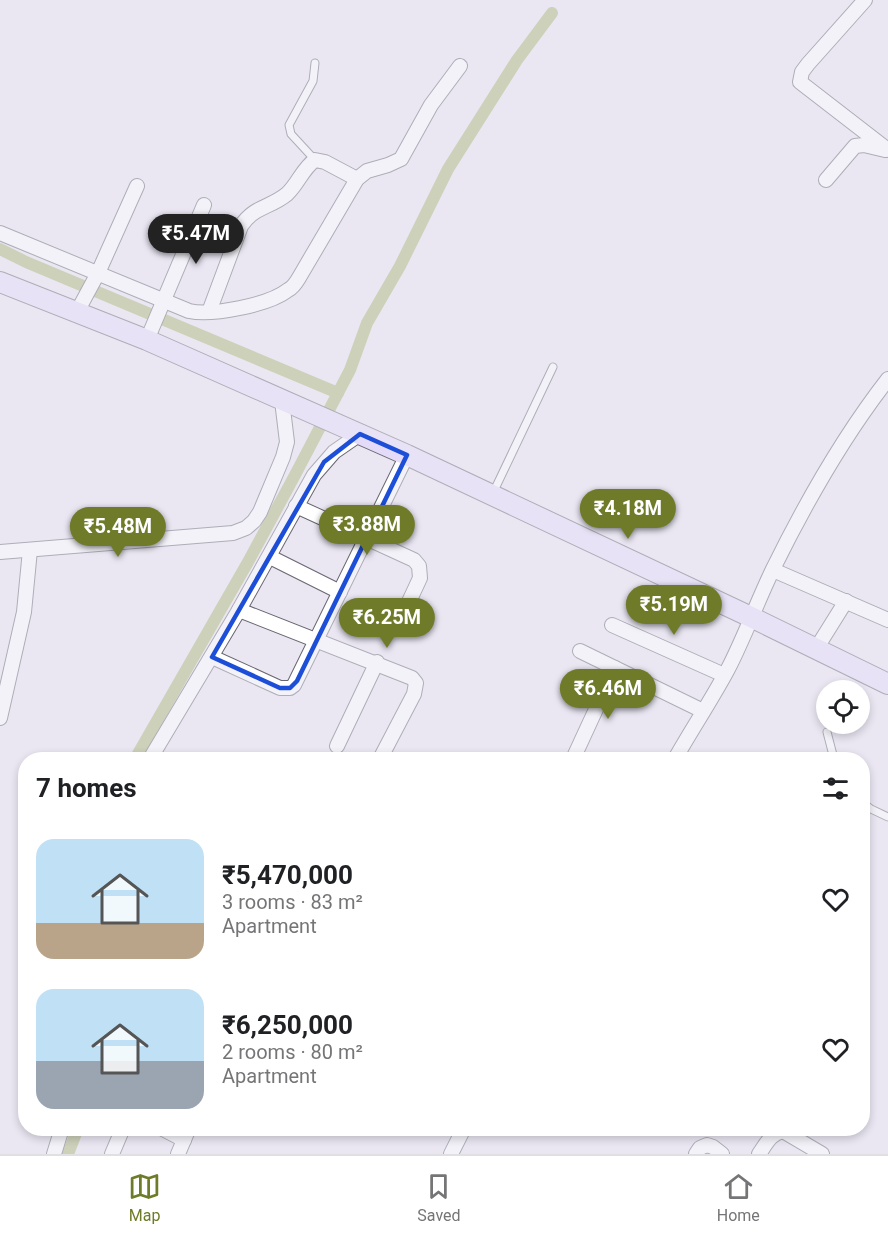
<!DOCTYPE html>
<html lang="en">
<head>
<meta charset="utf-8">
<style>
  body { margin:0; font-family:Roboto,sans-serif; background:#f2f2f2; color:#202124; height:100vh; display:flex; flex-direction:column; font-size:22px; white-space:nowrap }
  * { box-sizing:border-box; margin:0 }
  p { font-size:20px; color:#757577 }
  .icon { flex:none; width:33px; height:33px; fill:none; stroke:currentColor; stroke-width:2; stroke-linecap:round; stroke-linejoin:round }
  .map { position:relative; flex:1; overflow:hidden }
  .drawer { position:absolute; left:18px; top:752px; width:852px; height:384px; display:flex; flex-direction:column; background:#fff; border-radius:24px; box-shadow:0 3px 9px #0003 }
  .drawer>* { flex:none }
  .buttons { position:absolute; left:816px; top:680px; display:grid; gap:12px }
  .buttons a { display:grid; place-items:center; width:54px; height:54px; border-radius:50%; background:#fff; box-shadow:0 3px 9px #0003; font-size:30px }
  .price { position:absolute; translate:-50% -51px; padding:0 14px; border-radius:21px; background:#6f7b28; color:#fff; font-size:20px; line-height:39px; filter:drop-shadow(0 2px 3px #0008) }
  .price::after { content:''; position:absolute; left:50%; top:36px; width:18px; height:14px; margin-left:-9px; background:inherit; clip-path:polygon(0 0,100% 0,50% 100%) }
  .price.current { background:#222; color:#fff }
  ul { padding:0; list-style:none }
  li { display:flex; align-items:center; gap:18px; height:150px; padding:0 18px }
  li span { display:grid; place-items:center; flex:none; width:168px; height:120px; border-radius:18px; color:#555 }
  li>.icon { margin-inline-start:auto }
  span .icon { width:72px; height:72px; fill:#fffc; stroke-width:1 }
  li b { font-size:26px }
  h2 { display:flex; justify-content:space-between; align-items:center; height:72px; padding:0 18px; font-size:26px }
  .tabs { display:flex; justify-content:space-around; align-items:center; height:84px; border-top:2px solid #e0e0e0; background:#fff; font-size:16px; color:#757577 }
  .tabs a { display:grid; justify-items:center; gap:3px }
  .tabs .current { color:#6f7b28 }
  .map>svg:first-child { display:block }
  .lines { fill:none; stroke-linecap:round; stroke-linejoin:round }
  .canal { stroke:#abb776; stroke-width:12 }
  .lane-casing { stroke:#686670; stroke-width:9 }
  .street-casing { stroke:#686670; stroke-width:16 }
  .secondary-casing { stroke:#686670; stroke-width:22 }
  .lane { stroke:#fff; stroke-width:7 }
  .street { stroke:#fff; stroke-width:14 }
  .secondary { stroke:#e4dbf8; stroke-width:20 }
  .marked { fill:none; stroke:#1d4ed8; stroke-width:4.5; stroke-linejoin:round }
</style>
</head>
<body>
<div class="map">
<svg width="888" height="1154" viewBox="0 0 888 1154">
  <rect width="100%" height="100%" fill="#eae7f3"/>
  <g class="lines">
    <g class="canal">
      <path d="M0 249 26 262 338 393"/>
      <path d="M135 759 248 562 295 475 350 370 367 323 400 266 448 169 517 60 552 13"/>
      <path d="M68 1154 78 1128"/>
    </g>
    <g class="lane-casing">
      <g id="lane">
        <path d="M315 160 291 134 289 125 313 81 315 63"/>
        <path d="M493 493 553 367"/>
        <path d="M827 732 834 759"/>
        <path d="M862 802 871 809 888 817"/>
      </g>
    </g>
    <g class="street-casing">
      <g id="street">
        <path d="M865 0 808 64 802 72 800 82 888 150"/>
        <path d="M826 180 855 146 864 145 885 150"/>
        <path d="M0 233 189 311C212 316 269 305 288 290 294 287 297 281 300 276L357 179 367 171 388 165 401 159 431 105 460 66"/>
        <path d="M77 312 98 273 137 186"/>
        <path d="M209 312 241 226C254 206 270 208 287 194 298 184 303 168 315 160L325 162 357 179"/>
        <path d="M147 340 204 205"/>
        <path d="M296 506 414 560 419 566 420 578 400 621"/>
        <path d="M0 552 233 533 246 528 254 521 260 512 283 457 287 442 283 409 285 402"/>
        <path d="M270 557 340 592"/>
        <path d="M773 570 888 620"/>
        <path d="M239 610 412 678 416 683 414 694 380 759"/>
        <path d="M612 625 724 675"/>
        <path d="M816 649 846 601"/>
        <path d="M580 651 703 711"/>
        <path d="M212 657 280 688H290L294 685 407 455"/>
        <path d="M0 718 24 612 30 550"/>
        <path d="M337 746 377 662"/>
        <path d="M150 759 239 610 314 475 334 452 360 434"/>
        <path d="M573 759 615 668"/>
        <path d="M675 759C692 729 712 699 728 669 745 636 757 602 773 569 806 502 842 438 888 379"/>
        <path d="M161 1128 184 1140"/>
        <path d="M54 1154 62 1128"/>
        <path d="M112 1154 123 1128"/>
        <path d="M178 1154 189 1128"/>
        <path d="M451 1154 464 1128"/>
        <path d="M696 1154 700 1148 707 1145 713 1147 722 1154"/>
        <path d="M759 1154C766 1144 771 1133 783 1131L822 1154"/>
      </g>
    </g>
    <g class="secondary-casing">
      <path id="secondary" d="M0 282 147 340 407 455 753 618 888 684"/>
    </g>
    <use href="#lane" class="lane"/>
    <use href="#street" class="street"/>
    <use href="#secondary" class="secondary"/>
  </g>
  <path d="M0 0H888V1154H0ZM360 434 407 455 297 681 290 688H280L212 657 324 462Z" fill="#eae7f3" fill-opacity=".55" fill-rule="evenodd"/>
  <path class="marked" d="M360 434 407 455 297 681 290 688H280L212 657 324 462Z"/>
</svg>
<div class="buttons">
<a><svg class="icon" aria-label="locate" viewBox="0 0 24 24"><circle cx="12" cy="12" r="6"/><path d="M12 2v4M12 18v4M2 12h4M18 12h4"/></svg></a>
</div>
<b class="price current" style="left:196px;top:265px">₹5.47M</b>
<b class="price" style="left:628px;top:540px">₹4.18M</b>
<b class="price" style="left:367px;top:556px">₹3.88M</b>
<b class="price" style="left:118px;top:558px">₹5.48M</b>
<b class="price" style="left:674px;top:636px">₹5.19M</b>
<b class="price" style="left:387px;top:649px">₹6.25M</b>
<b class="price" style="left:608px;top:720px">₹6.46M</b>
<section class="drawer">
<h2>7 homes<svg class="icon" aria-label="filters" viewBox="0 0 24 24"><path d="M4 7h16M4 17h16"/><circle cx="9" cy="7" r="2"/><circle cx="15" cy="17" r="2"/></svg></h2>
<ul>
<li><span style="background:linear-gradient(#bfe0f5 70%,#b9a48a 0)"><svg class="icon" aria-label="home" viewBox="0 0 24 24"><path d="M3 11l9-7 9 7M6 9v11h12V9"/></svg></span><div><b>₹5,470,000</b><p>3 rooms · 83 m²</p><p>Apartment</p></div><svg class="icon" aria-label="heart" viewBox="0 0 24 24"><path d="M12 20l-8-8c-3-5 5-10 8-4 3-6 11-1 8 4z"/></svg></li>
<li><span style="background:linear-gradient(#bfe0f5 60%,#9aa5b1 0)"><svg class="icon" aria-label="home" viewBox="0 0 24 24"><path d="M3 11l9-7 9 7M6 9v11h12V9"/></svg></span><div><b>₹6,250,000</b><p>2 rooms · 80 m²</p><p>Apartment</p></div><svg class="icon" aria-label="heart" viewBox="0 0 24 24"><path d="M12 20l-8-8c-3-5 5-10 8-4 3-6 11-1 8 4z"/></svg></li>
</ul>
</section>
</div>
<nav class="tabs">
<a class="current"><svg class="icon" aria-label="map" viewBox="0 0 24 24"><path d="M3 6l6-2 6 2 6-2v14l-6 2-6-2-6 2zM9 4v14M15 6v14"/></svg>Map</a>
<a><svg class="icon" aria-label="saved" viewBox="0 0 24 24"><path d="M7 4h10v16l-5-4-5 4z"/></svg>Saved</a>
<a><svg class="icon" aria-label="home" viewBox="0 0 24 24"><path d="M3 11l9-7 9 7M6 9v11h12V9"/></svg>Home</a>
</nav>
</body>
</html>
